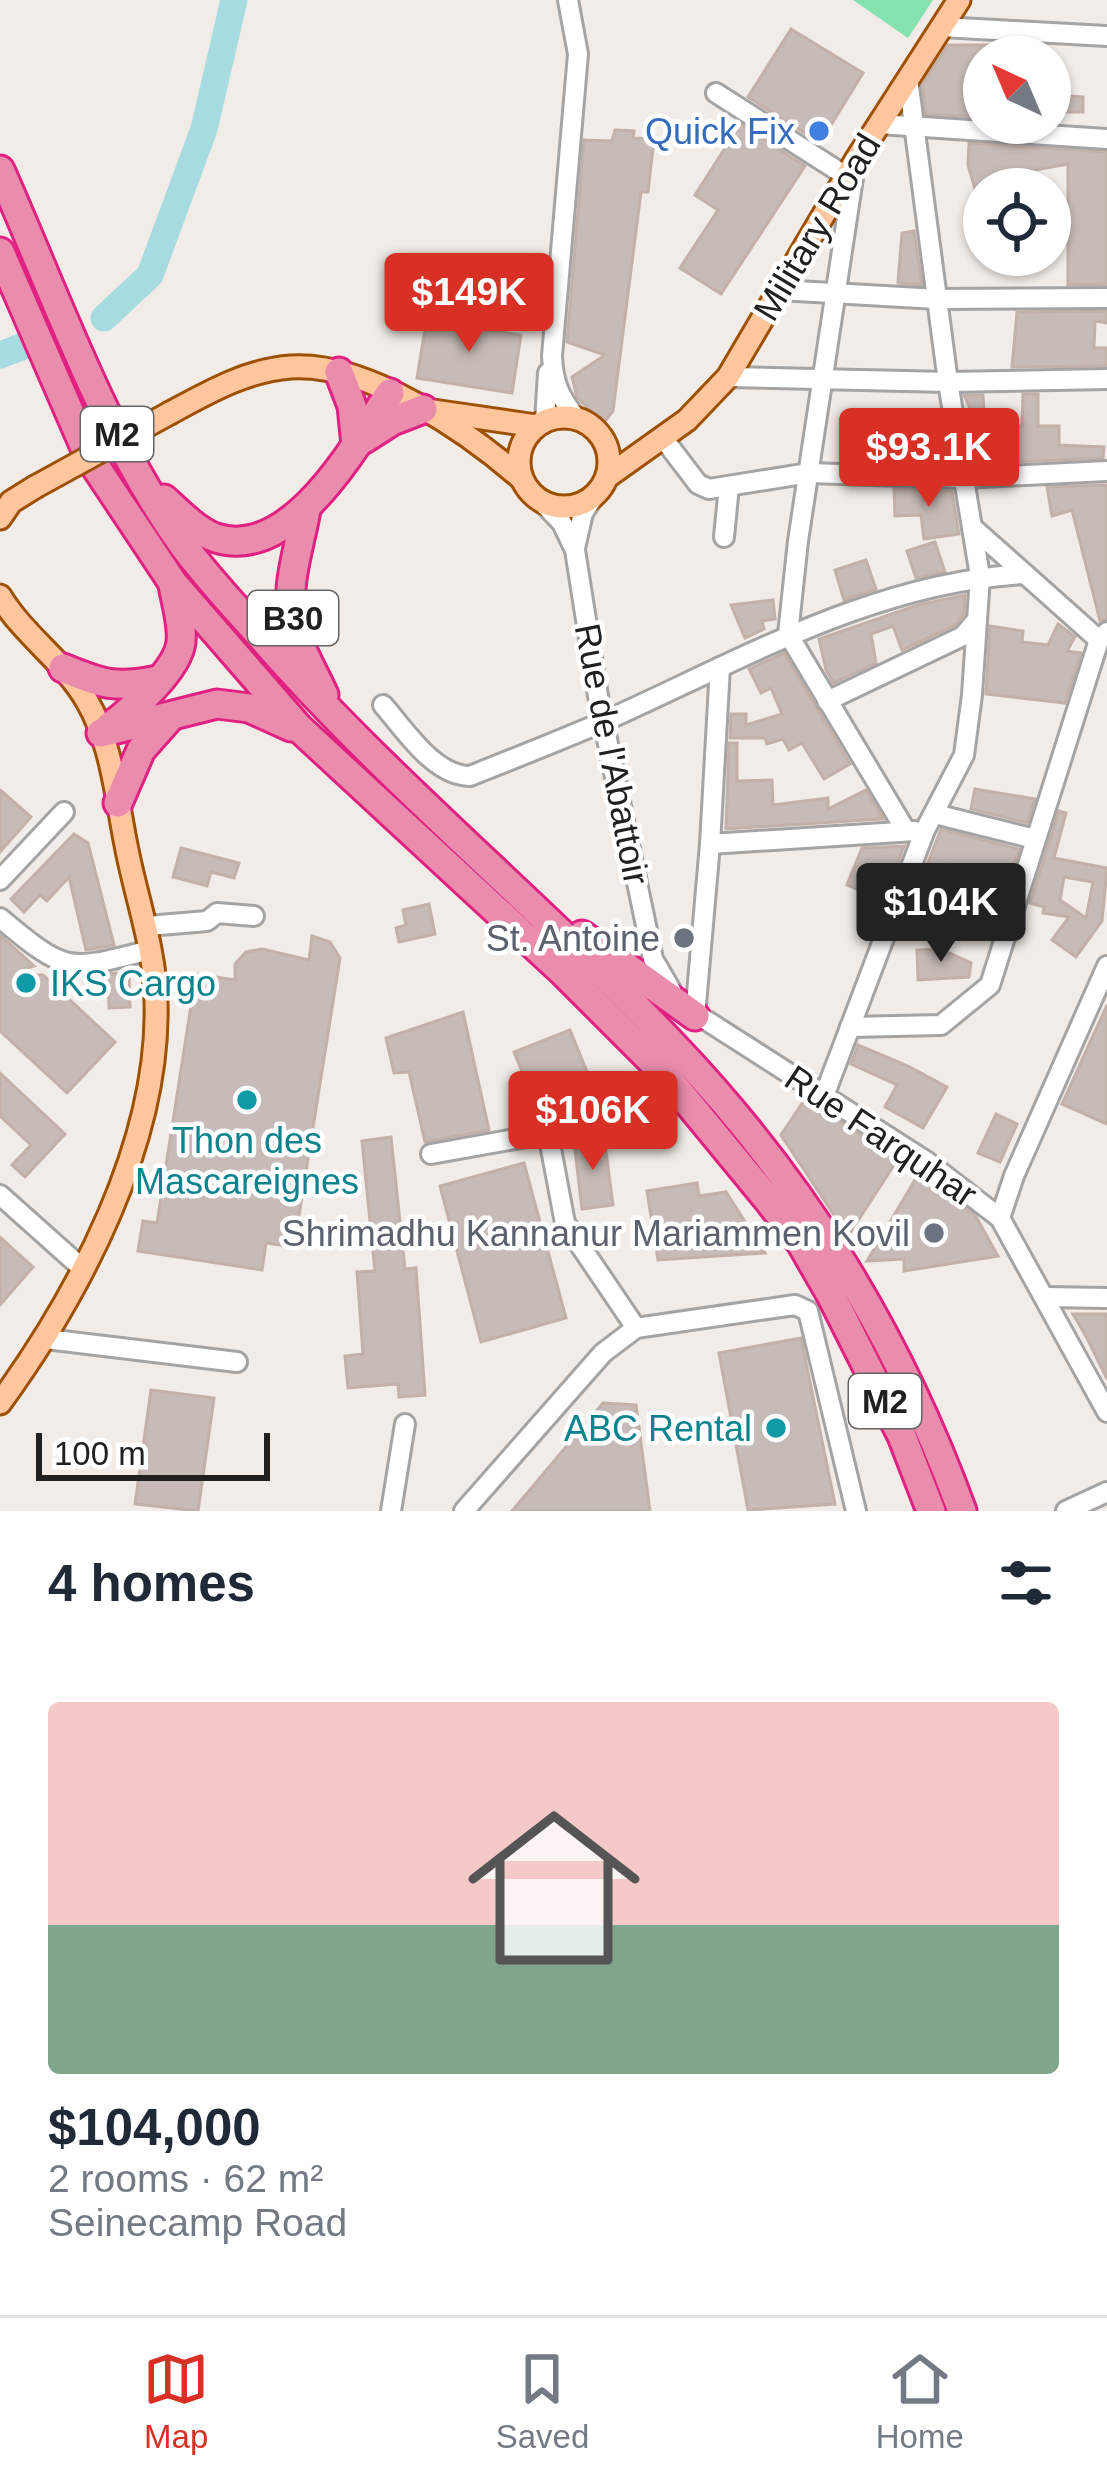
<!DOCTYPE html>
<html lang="en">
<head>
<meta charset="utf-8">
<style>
  body { margin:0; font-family:Helvetica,sans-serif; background:#f6f6f7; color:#1f2937; height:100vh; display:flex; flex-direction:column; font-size:45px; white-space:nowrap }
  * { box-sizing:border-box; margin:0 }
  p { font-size:39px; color:#747a83 }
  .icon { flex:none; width:66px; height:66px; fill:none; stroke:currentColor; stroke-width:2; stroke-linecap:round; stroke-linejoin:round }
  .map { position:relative; height:1511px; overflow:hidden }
  .panel { display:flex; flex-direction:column; background:#fff; flex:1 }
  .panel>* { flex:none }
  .needle { width:78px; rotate:316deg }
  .buttons { position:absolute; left:963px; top:36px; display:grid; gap:24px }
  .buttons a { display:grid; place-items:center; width:108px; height:108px; border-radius:50%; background:#fff; box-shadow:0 3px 9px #0004; font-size:60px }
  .scale { position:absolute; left:36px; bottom:30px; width:234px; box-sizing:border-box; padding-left:12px; border:6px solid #202020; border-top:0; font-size:33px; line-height:42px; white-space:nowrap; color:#202020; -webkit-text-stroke:9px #fff; paint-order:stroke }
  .price { position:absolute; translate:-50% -102px; padding:0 27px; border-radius:12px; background:#d93025; color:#fff; font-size:39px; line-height:78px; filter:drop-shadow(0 3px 6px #0008) }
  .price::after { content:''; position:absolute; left:50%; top:72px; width:36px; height:27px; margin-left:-18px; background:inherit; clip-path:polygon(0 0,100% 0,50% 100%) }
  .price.selected { background:#222; color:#fff }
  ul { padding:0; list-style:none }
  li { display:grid; align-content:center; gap:24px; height:636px; padding:0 48px }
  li+li { border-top:3px solid #e0e1e3 }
  li span { display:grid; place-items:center; height:372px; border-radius:12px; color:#555 }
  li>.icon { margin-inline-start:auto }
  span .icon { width:216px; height:216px; fill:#fffc; stroke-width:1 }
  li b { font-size:51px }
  h2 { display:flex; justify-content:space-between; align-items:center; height:144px; padding:0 48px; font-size:51px }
  .tab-bar { display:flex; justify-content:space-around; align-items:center; height:168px; border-top:3px solid #e0e1e3; background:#fff; font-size:33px; color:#747a83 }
  .tab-bar a { display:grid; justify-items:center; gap:6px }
  .tab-bar .selected { color:#d93025 }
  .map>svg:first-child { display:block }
  .pitch { fill:#83e2ae }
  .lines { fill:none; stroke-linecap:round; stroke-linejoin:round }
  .river { stroke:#a6dce0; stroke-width:27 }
  .building { fill:#c6bbb6; stroke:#c3b0a8; stroke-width:3; fill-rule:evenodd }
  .minor-casing { stroke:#a4a4a4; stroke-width:24 }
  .major-casing { stroke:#9d5000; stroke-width:27 }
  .highway-casing { stroke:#e12181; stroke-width:33 }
  .minor { stroke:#fff; stroke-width:18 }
  .major { stroke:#ffc69e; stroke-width:21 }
  .highway { stroke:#ea8dad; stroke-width:27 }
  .major-bridge-casing { stroke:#9d5000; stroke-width:27; stroke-linecap:butt }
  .major-bridge { stroke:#ffc69e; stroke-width:21 }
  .shop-dot { fill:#3f7fe0; stroke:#fff; stroke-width:4.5 }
  .worship-dot { fill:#6b7280; stroke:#fff; stroke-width:4.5 }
  .culture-dot { fill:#0f9aa8; stroke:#fff; stroke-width:4.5 }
  .labels { text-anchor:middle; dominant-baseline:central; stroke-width:9; stroke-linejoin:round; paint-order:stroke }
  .shield { fill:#fff; stroke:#636363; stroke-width:3 }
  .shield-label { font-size:33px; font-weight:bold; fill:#202020 }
  .shop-label { font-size:36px; fill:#366cbe; stroke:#fff; text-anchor:end }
  .street-label { font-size:36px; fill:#202020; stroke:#fff }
  .worship-label { font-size:36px; fill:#5b616d; stroke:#fff; text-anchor:end }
  .culture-label { font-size:36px; fill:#0d838f; stroke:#fff; text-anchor:start }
</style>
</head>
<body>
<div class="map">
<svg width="1107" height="1511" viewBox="0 0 1107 1511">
  <rect width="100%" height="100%" fill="#f1ece7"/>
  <path class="pitch" d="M853 0H933L908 38Z"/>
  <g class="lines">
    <g class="river">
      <path d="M104 318 150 275 204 129 234 0"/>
      <path d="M0 355 24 346"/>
    </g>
  </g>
  <g class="building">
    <path d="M791 29 863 73 820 143 748 97Z"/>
    <path d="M948 45H1018L1019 57H984L980 117 926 114 922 85Z"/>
    <path d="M1050 84H1068V96L1083 97V112H1050Z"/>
    <path d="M735 121 805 166 721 294 680 268 718 210 695 195 734 134 729 131Z"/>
    <path d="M615 130 634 131 633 138 654 139 648 192H641L613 411 603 424 577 397 572 377 605 355 567 342 584 140 612 141Z"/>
    <path d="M969 143 1107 152V285H1068V164L1024 172 1023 189H975L968 165Z"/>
    <path d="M914 231 922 285 898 283 902 233Z"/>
    <path d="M447 308 465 311 463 326 521 335 512 393 417 378 426 323 445 326Z"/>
    <path d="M1107 311V323L1095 321 1094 348H1107V366L1012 367 1017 312Z"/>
    <path d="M1023 394H1038V426H1059V445L1104 447 1103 458 1013 462 1017 426H1022Z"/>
    <path d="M964 395H983L985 427 992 426 994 446H972L969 406Z"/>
    <path d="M1107 485V619L1100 621 1072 510 1052 516 1047 487Z"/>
    <path d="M894 489 952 491 959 534 924 539 921 515 895 516Z"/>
    <path d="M935 542 945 572 916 578 907 551Z"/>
    <path d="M866 560 876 589 844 600 835 570Z"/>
    <path d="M965 595 964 614 955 625 902 650 893 626 871 634 876 663 833 683 826 670 819 639 918 605Z"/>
    <path d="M773 600 775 619 762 621 764 629 745 638 731 605Z"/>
    <path d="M1058 624 1075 637 1067 651 1081 653 1065 703 986 694 990 626 1023 631 1022 642 1048 645Z"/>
    <path d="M784 653 850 764 824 779 802 743 789 750 783 739 767 744 765 738H730L731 714H746V725L782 714 771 688 761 693 749 669Z"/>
    <path d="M729 743H737V781L772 780 773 805 828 798V809L866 790 883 819 726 829Z"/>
    <path d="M975 789 1035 799 1027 823 971 809Z"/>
    <path d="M0 790 31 817 0 852Z"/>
    <path d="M1059 811 1066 813 1054 858 1107 868 1102 921 1076 957 1052 940 1069 917 1043 913 1044 907 1030 903ZM1064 877 1093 882 1086 918 1060 900Z"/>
    <path d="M941 829 1019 849 1001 906 986 901 995 873 948 864 957 887 953 915 910 909Z"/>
    <path d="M74 834 88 843 114 945 86 950 69 877 47 901 40 895 24 912 11 899Z"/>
    <path d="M904 846 884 900 847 885 862 848Z"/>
    <path d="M181 848 239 863 234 878 211 872 207 886 173 877Z"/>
    <path d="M429 904 435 934 399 942 396 928 406 925 403 910Z"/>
    <path d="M0 935 34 966 24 969 25 975H43L115 1042 67 1093 0 1031Z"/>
    <path d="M312 936 330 942 340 958 294 1247 266 1243 262 1270 138 1251 143 1221 157 1223 196 974 235 980V964L246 952 262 949 309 960Z"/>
    <path d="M941 949 971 963 969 977 918 980 917 950Z"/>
    <path d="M129 972 130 1007 109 1008 108 974Z"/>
    <path d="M1107 1005V1124L1062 1104Z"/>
    <path d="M463 1012 489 1130 425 1142 409 1072 394 1073 386 1038Z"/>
    <path d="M570 1030 596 1094 538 1117 525 1093 530 1091 514 1052Z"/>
    <path d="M858 1045 908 1066 947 1087 923 1128 885 1107 897 1085 851 1064Z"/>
    <path d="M0 1073 65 1134 25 1177 12 1165 31 1145 0 1116Z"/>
    <path d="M805 1099 898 1159 848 1236 781 1135Z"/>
    <path d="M996 1114 1017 1124 1000 1162 978 1153Z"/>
    <path d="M391 1137 405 1269 416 1268 425 1395 399 1397 398 1384 348 1388 345 1356 363 1354 357 1272 375 1271 362 1141Z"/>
    <path d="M604 1137 613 1205 582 1209 574 1142Z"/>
    <path d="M524 1163 566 1318 481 1342 440 1186Z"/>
    <path d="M919 1173 975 1215 998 1256 904 1271V1259L867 1261Z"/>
    <path d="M697 1183 699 1196 726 1192 765 1253 658 1260 647 1191Z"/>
    <path d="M0 1237 33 1267 0 1305Z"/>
    <path d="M1073 1314H1107V1379L1087 1338Z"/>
    <path d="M801 1338 835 1504 748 1510 719 1353Z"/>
    <path d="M151 1390 214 1398 198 1511 135 1504Z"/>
    <path d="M603 1403 636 1405 650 1511H512Z"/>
  </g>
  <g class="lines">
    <g class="minor-casing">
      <g id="minor">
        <path d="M568 0 578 54 552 356C553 383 560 398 577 419"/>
        <path d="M942 27 1107 36"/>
        <path d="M716 93 846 176"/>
        <path d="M879 124 1107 139"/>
        <path d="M855 165 798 541 788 634 906 831"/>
        <path d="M779 290 937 299 1107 298"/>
        <path d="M728 377 948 382 1107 379"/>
        <path d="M545 421 548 373"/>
        <path d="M663 438 698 484 709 489 809 473 963 478 1107 471"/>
        <path d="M540 500 562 523 575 550 598 696 653 959 671 990"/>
        <path d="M972 527 1025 574"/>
        <path d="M724 537 729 486"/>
        <path d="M575 548 583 513 597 492"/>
        <path d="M827 701 963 636 976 621"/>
        <path d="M383 705C405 730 434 776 470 776 515 758 561 740 605 721 741 660 874 582 1025 574L1099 640"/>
        <path d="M935 814 1035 839"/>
        <path d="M710 844 915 831"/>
        <path d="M0 880 64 812"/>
        <path d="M0 918C67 974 67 971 150 950"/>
        <path d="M148 926 207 921 217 913 254 916"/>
        <path d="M690 1010 926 1161 1000 1218 1107 1412"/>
        <path d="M695 1016 710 844 720 667"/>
        <path d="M850 1027 941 1025 990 985 1099 640 1107 632"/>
        <path d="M824 1096 925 830 964 755 972 695 980 576 948 382 908 79"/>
        <path d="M548 1133 565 1223 636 1328"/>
        <path d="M431 1154 632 1118"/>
        <path d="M0 1195 83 1269"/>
        <path d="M1000 1218 1014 1176 1107 966"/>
        <path d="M1045 1297 1107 1298"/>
        <path d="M46 1339 237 1362"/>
        <path d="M391 1511 405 1424"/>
        <path d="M464 1511 603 1353 636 1328 795 1305 808 1311 856 1511"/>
        <path d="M1066 1511 1107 1492"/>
      </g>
    </g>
    <g class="major-casing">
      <g id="major">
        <path d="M433 411 536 426"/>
        <path d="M170 413C209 392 247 370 291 367 367 362 467 431 522 479"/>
        <circle cx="564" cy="462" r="45"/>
        <path d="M607 477 687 420 728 377 856 160 959 0"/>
        <path d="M0 518 11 502 35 487"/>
        <path d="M0 596C24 636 64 661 87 701 112 743 117 802 127 850 137 901 155 949 156 1002 160 1142 80 1293 0 1403"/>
      </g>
    </g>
    <g class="highway-casing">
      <g id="highway">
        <path d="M0 170C55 293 104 436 183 545 208 579 238 610 266 642 392 785 541 906 672 1044 803 1181 897 1333 962 1511"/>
        <path d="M0 252 89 457 173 583 299 728 563 972 662 1071 769 1201 801 1243 831 1295 902 1436 931 1511"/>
        <path d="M339 372 352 406 356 445"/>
        <path d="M364 439 392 421 423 409"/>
        <path d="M164 499C178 512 198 532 216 538 292 562 356 444 390 393"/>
        <path d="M306 510C299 551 282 592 296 634 303 655 315 675 324 695"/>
        <path d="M63 668C102 684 116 689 158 680"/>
        <path d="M109 727C131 711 178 670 181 642 183 624 176 603 173 585"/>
        <path d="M101 733 217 704 249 708 291 727"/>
        <path d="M118 803 141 750 171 716"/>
        <path d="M582 935 695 1016"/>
      </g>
    </g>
    <use href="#minor" class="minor"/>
    <use href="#major" class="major"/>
    <use href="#highway" class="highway"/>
    <g class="major-bridge-casing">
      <path id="major-bridge" d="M35 487 170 413"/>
    </g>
    <use href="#major-bridge" class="major-bridge"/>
  </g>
  <circle class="shop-dot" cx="819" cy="131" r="12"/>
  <g class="worship-dot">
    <circle cx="684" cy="938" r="12"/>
    <circle cx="934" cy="1233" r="12"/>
  </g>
  <g class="culture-dot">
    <circle cx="26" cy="983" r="12"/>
    <circle cx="247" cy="1100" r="12"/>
    <circle cx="776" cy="1428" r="12"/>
  </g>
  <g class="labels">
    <g class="shield">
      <rect x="81" y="407" width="72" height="54" rx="9"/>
      <rect x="248" y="591" width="90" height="54" rx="9"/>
      <rect x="849" y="1374" width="72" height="54" rx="9"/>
    </g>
    <g class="shield-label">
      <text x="117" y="434">M2</text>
      <text x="293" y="618">B30</text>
      <text x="885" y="1401">M2</text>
    </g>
    <g class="shop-label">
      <text x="795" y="131">Quick Fix</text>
    </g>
    <g class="street-label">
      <text transform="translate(817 227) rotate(-59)">Military Road</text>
      <text transform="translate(612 754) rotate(79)">Rue de l'Abattoir</text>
      <text transform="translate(881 1136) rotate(34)">Rue Farquhar</text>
    </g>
    <g class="worship-label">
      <text x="660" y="938">St. Antoine</text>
      <text x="910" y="1233">Shrimadhu Kannanur Mariammen Kovil</text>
    </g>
    <g class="culture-label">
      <text x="50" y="983">IKS Cargo</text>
      <text x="247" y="1140" text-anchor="middle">Thon des<tspan x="247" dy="41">Mascareignes</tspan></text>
      <text x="752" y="1428" text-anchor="end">ABC Rental</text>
    </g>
  </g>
</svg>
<div class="buttons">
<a><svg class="needle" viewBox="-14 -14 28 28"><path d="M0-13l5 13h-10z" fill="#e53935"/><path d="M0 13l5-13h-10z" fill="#747a83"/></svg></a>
<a><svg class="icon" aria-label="locate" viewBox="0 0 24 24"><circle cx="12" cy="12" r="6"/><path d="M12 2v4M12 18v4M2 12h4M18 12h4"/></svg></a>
</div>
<div class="scale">100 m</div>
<b class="price" style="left:469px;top:355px">$149K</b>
<b class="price" style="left:929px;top:510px">$93.1K</b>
<b class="price selected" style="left:941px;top:965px">$104K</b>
<b class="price" style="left:593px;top:1173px">$106K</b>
</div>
<section class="panel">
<h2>4 homes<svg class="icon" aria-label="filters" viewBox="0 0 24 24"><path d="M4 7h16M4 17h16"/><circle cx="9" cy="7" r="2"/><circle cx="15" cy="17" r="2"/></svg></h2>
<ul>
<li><span style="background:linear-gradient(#f6c9c9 60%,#7fa58c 0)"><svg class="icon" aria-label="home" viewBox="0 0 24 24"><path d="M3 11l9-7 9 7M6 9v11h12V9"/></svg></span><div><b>$104,000</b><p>2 rooms · 62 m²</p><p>Seinecamp Road</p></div></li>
</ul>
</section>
<nav class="tab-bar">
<a class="selected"><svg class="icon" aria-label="map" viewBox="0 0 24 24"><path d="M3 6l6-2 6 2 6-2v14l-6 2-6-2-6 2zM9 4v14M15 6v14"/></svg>Map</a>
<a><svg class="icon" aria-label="saved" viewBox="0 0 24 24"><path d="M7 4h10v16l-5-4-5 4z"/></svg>Saved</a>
<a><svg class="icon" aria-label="home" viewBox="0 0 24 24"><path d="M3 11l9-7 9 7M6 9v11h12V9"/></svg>Home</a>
</nav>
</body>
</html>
